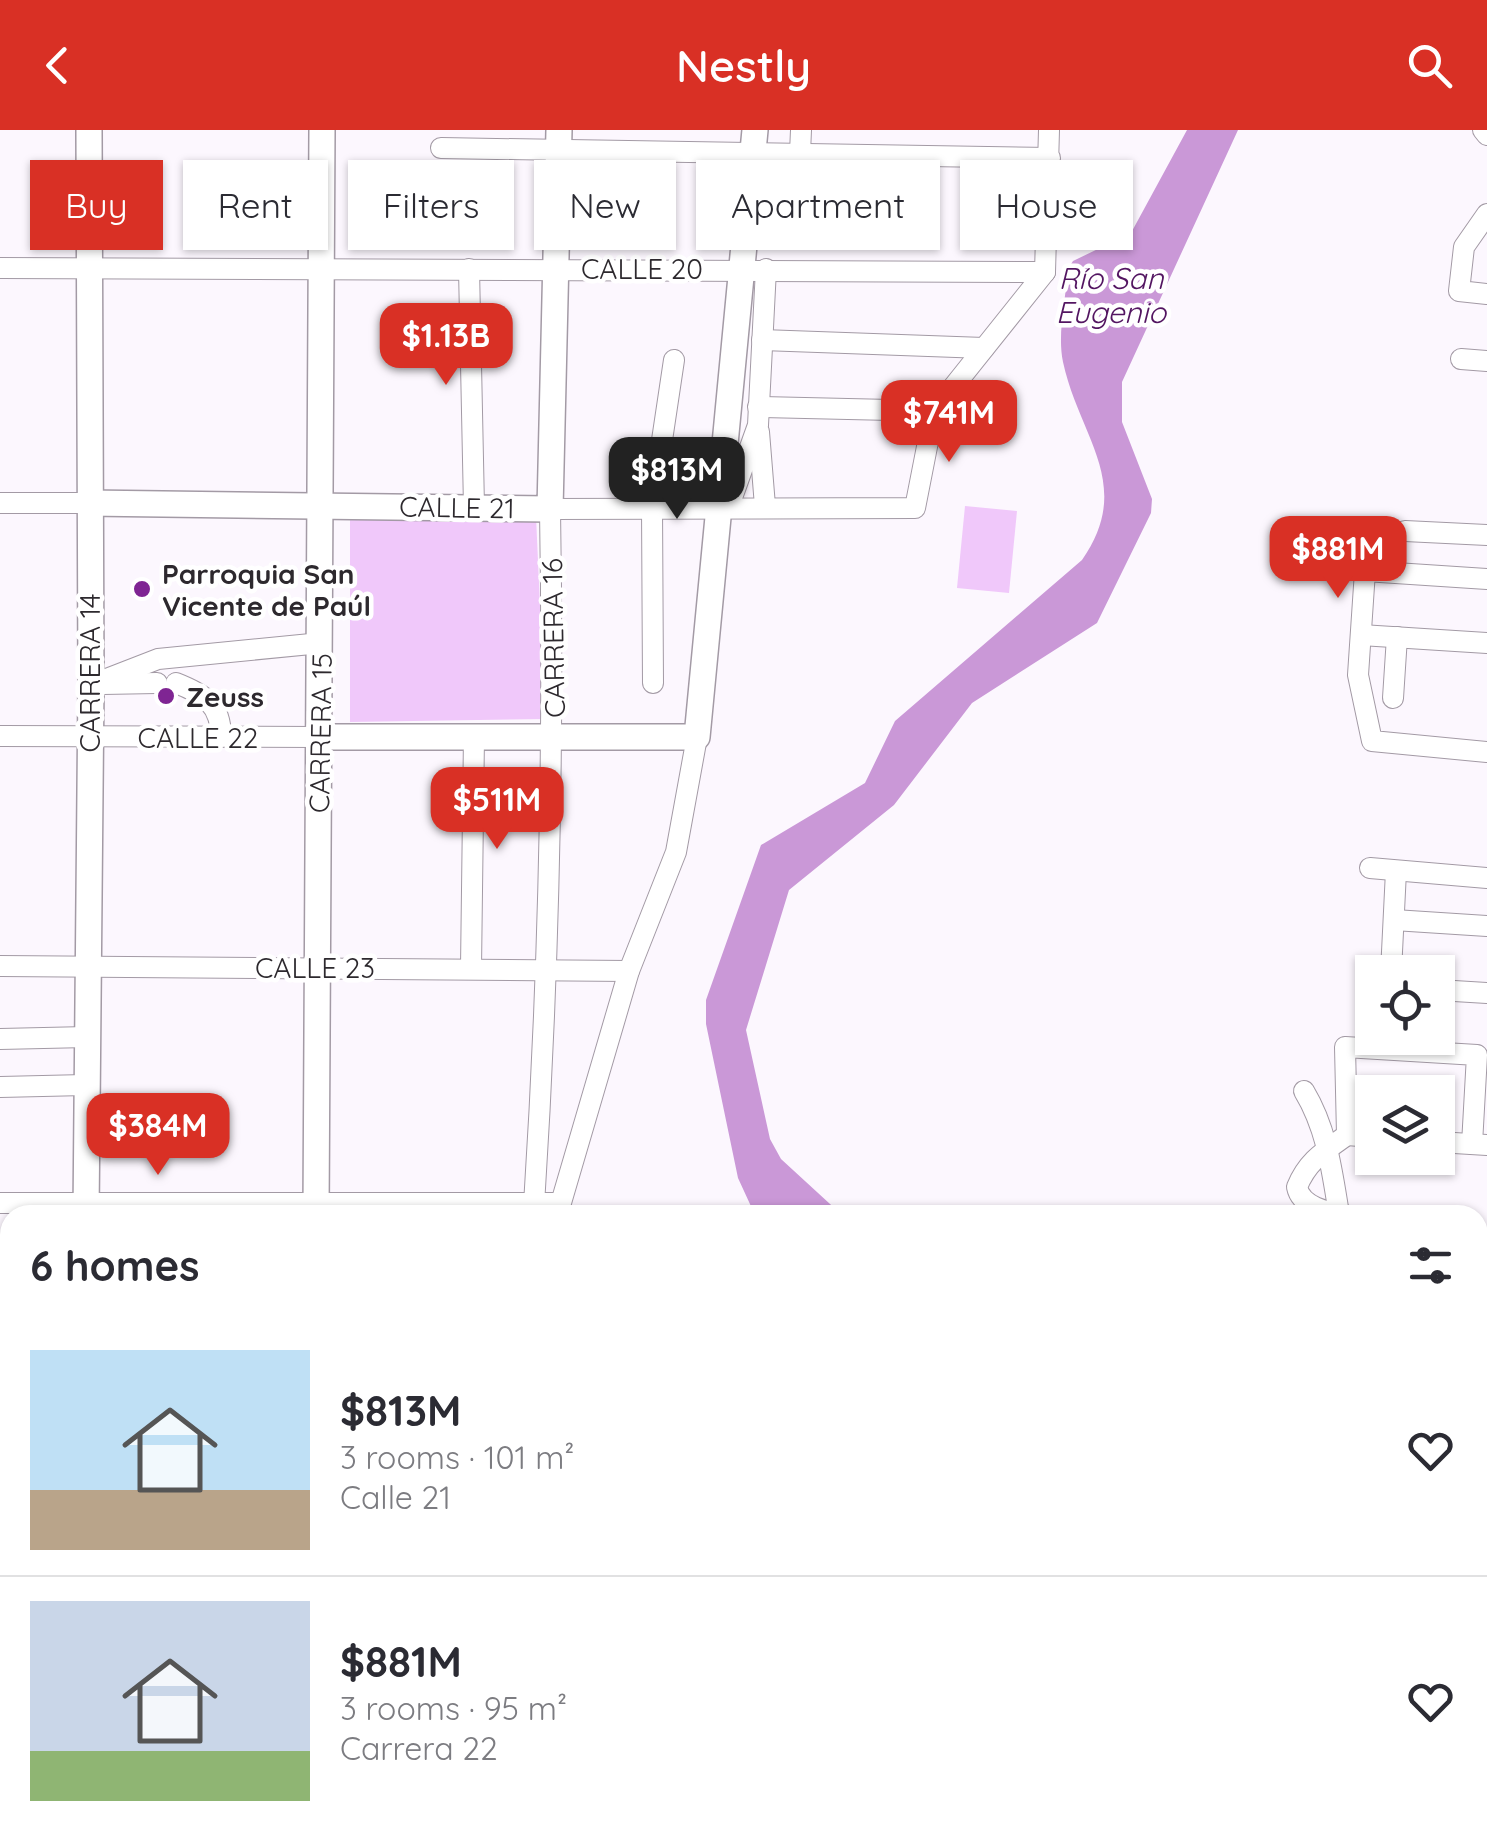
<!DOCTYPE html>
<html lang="en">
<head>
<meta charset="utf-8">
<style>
  body { margin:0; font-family:Quicksand,sans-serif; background:#f7f7f7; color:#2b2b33; height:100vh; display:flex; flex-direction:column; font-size:38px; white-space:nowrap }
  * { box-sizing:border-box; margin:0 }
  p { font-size:32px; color:#7c7c81 }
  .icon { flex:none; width:55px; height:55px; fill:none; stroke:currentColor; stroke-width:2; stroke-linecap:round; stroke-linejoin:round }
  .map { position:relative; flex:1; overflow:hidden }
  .panel { position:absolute; left:0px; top:1075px; width:1488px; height:640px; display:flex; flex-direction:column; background:#fff; border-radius:30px 30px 0 0; box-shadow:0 2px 8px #0004 }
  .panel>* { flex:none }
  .banner { position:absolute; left:30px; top:30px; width:1428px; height:90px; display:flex; gap:20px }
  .tools { position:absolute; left:1355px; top:825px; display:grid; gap:20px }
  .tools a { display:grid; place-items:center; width:100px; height:100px; border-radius:0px; background:#fff; box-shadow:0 2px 8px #0004; font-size:50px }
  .price { position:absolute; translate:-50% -85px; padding:0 22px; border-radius:20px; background:#d93025; color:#fff; font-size:32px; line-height:65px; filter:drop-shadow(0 2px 5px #0008) }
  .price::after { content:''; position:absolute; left:50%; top:60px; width:30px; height:22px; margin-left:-15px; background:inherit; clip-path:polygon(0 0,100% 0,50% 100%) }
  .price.on { background:#222; color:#fff }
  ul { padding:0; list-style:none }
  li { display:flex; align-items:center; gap:30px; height:250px; padding:0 30px }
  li+li { border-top:2px solid #e1e1e2 }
  li span { display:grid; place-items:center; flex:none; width:280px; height:200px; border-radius:0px; color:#555 }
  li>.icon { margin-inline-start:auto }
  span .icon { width:120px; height:120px; fill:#fffc; stroke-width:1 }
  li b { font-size:42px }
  h2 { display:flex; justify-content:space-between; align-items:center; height:120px; padding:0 30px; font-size:42px }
  .tag { padding:0 35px; border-radius:0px; background:#fff; box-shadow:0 2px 8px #0004; font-size:35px; line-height:90px }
  .tag.on { background:#d93025; color:#fff }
  header { display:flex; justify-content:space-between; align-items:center; height:130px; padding:0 30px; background:#d93025; color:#fff; font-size:45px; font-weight:600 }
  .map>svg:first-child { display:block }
  .green { fill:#f0c8fa }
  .water { fill:#ca98d7 }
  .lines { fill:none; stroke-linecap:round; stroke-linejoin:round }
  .minor-casing { stroke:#a39aa5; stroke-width:22 }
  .major-casing { stroke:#a39aa5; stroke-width:28 }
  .minor { stroke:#fff; stroke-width:20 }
  .major { stroke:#fff; stroke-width:25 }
  .poi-dot { fill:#7f2593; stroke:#fff; stroke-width:4 }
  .labels { text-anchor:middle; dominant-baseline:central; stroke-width:9; stroke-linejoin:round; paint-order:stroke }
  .street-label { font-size:28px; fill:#2d292e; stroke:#fff }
  .poi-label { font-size:28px; font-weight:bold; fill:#2d292e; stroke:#fff; text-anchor:start }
  .water-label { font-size:30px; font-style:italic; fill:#531561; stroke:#fff }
</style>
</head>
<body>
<header><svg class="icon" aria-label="back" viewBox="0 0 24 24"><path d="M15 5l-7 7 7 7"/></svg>Nestly<svg class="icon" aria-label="search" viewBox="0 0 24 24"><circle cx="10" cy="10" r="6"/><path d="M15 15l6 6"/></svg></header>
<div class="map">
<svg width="1487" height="1715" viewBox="0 0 1487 1715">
  <rect width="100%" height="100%" fill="#fcf7fe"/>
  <g class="green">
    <path d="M965 376 1017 381 1009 463 957 458Z"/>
    <path d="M536 386 545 589 350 592V389Z"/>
  </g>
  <path class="water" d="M1187 0H1238L1122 252V292L1152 369 1151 383 1097 493 972 573 894 675 789 760 746 900 770 1009 781 1029 842 1085H755L738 1048 706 894V870L761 715 865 653 895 591 1082 430C1135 354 1079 307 1063 232 1057 204 1066 168 1068 139L1073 131 1131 103Z"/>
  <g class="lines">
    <g class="minor-casing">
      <g id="minor">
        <path d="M1483 0 1487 5"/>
        <path d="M441 18 1050 28"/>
        <path d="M800 23 801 0"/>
        <path d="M1487 84 1464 117 1459 161 1487 164"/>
        <path d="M0 138 1045 142"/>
        <path d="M469 139 474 377"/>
        <path d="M1045 142 1049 0"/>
        <path d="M762 210 984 218"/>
        <path d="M1461 229 1487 231"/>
        <path d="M758 277 934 281"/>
        <path d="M759 302 765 376"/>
        <path d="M0 373H88"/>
        <path d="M729 376 758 295 766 139"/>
        <path d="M1405 401 1487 405"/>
        <path d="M1487 449 1365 441 1358 545 1372 611 1487 622"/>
        <path d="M1361 505 1487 513"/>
        <path d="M176 553C204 564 221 574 221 607"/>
        <path d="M653 553 652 377 674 230"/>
        <path d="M103 554 157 553"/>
        <path d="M91 555 158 529 321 513"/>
        <path d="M1393 568 1397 507"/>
        <path d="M0 606 319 607"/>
        <path d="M1370 738 1487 748"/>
        <path d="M1394 790 1487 796"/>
        <path d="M0 836 629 841"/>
        <path d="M471 838 474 606"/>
        <path d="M1391 842 1396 741"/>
        <path d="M1438 860 1487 863"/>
        <path d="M0 909 87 907"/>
        <path d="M0 957 85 955"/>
        <path d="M1304 961C1327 999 1332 1041 1339 1084"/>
        <path d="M1347 1005 1345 917 1477 925 1472 1014"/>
        <path d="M1347 1005 1372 1007"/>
        <path d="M1438 1012 1487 1015"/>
        <path d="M0 1073H559"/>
        <path d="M534 1075C549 842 554 612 550 379L915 378 934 281 1045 142"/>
        <path d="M558 1083 629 841 676 722 697 607"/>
        <path d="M1345 1085C1327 1082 1301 1077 1297 1057 1308 1030 1325 1021 1347 1005"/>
        <path d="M1479 1124 1487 1125"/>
        <path d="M1478 1283 1487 1278"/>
        <path d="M0 1304H10"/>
        <path d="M1478 1318H1487"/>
        <path d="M0 1541H10"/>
        <path d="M1478 1573H1487"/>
        <path d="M1478 1608 1487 1609"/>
        <path d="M1478 1694 1487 1630"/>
        <path d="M508 1705 550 1715"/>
        <path d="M453 1715 455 1705"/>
        <path d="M472 1715 493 1705"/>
        <path d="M615 1715 618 1705"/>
        <path d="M677 1715 681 1705"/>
        <path d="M748 1715 752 1705"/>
        <path d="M819 1715 823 1705"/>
      </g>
    </g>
    <g class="major-casing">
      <g id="major">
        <path d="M88 373 550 379 559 0"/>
        <path d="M319 607H697L755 0"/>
        <path d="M86 1085 91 555 89 0"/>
        <path d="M316 1085 322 0"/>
        <path d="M91 1715 92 1705"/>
        <path d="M320 1715 321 1705"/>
      </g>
    </g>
    <use href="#minor" class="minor"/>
    <use href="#major" class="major"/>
  </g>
  <g class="poi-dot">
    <circle cx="142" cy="459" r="10"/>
    <circle cx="166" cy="566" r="10"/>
  </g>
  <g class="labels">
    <g class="street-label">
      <text x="642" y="138">CALLE 20</text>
      <text transform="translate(457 377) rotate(1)">CALLE 21</text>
      <text transform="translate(553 508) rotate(-91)">CARRERA 16</text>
      <text transform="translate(89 543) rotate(-90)">CARRERA 14</text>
      <text transform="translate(320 603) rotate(-89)">CARRERA 15</text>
      <text x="198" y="607">CALLE 22</text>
      <text x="315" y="837">CALLE 23</text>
    </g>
    <g class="poi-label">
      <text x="162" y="443">Parroquia San<tspan x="162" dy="32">Vicente de Paúl</tspan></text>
      <text x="186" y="566">Zeuss</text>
    </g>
    <g class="water-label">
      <text x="1111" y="148">Río San<tspan x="1111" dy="34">Eugenio</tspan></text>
    </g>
  </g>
</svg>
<div class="tools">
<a><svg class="icon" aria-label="locate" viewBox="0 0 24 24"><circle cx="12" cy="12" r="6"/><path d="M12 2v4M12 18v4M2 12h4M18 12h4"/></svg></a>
<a><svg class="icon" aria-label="layers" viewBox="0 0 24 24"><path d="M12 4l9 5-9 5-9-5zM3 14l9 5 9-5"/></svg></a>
</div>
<b class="price" style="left:446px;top:258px">$1.13B</b>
<b class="price" style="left:949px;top:335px">$741M</b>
<b class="price on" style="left:677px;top:392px">$813M</b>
<b class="price" style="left:1338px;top:471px">$881M</b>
<b class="price" style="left:497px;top:722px">$511M</b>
<b class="price" style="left:158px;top:1048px">$384M</b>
<div class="banner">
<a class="tag on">Buy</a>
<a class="tag">Rent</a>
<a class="tag">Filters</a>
<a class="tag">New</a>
<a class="tag">Apartment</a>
<a class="tag">House</a>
</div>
<section class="panel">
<h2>6 homes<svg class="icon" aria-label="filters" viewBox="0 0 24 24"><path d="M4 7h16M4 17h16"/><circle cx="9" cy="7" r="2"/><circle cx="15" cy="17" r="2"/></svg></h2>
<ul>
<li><span style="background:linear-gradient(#bfe0f5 70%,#b9a48a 0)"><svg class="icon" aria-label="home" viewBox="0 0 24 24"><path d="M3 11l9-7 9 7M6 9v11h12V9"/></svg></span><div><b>$813M</b><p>3 rooms · 101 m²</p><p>Calle 21</p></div><svg class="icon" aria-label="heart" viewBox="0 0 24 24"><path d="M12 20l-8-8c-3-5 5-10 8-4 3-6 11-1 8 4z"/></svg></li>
<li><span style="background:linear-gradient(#c9d6e8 75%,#8fb573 0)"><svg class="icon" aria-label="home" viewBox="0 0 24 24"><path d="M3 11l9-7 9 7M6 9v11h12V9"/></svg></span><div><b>$881M</b><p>3 rooms · 95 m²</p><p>Carrera 22</p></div><svg class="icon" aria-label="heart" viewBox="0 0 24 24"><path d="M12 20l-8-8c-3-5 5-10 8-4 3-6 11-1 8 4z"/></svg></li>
</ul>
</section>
</div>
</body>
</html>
